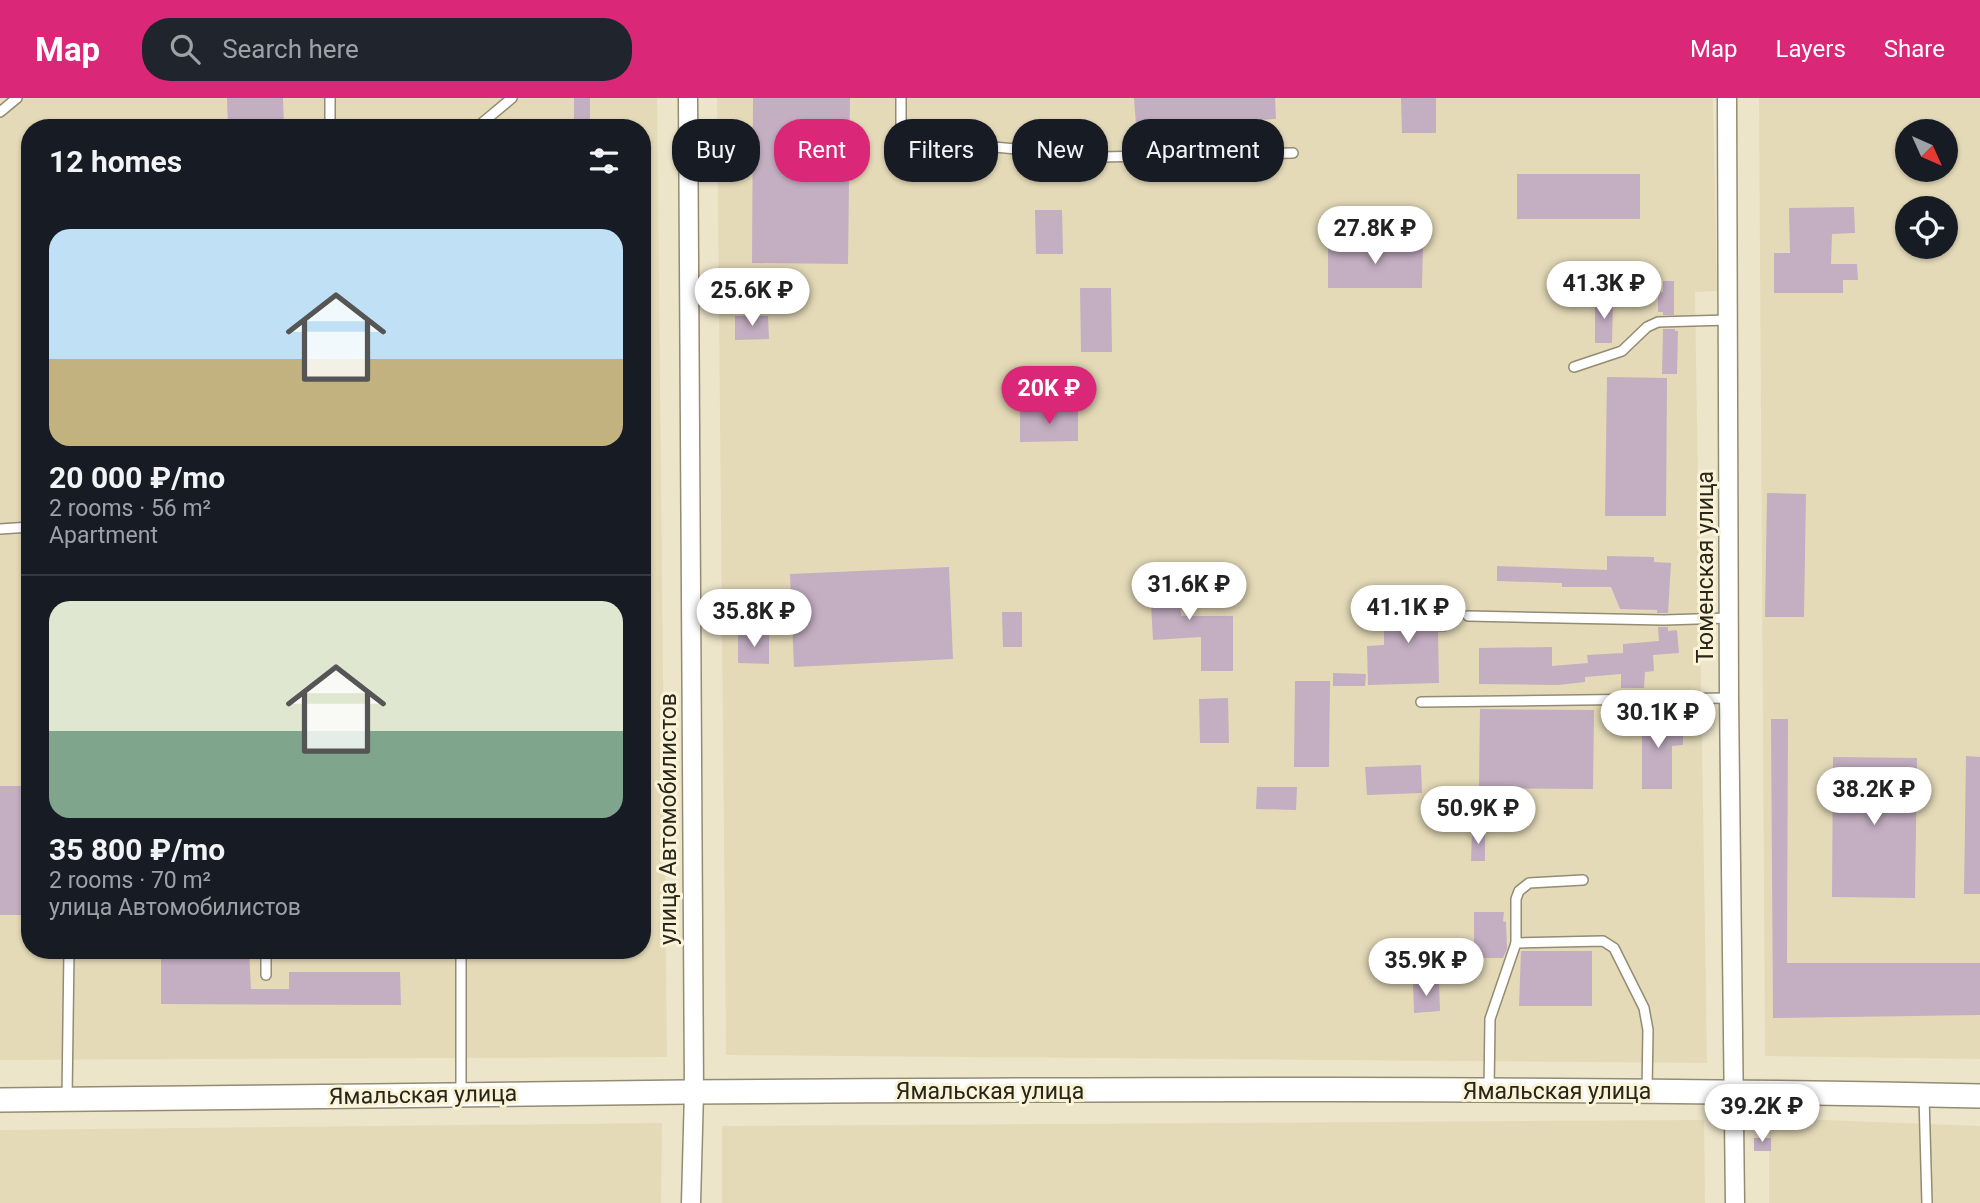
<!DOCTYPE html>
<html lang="en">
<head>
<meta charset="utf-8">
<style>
  body { margin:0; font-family:Roboto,sans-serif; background:#20242c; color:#f1f3f6; height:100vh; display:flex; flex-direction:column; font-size:26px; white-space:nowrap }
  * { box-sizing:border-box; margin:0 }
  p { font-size:23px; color:#9ea1a6 }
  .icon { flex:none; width:38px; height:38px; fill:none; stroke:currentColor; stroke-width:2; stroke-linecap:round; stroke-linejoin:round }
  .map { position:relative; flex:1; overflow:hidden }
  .sheet { position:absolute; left:21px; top:21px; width:630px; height:840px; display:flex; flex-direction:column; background:#171b24; border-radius:28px; box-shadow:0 2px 5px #0004 }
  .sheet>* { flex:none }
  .hud { position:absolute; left:672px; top:21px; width:665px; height:63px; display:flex; gap:14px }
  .needle { width:46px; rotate:135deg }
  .fabs { position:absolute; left:1895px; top:21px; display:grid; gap:14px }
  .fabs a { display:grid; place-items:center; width:63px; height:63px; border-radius:50%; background:#171b24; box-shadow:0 2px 5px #0004; font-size:35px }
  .price { position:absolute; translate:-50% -60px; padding:0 16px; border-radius:24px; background:#fff; color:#222; font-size:23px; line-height:46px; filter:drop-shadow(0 2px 4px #0008) }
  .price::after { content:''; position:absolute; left:50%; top:42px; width:21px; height:16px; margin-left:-10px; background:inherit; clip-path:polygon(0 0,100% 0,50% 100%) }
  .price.selected { background:#db2777; color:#fff }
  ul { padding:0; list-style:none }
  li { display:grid; align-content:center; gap:14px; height:371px; padding:0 28px }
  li+li { border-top:2px solid #363941 }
  li span { display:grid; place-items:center; height:217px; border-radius:21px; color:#555 }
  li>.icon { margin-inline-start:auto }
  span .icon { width:126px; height:126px; fill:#fffc; stroke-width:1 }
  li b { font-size:30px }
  h2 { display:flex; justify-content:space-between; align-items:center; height:84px; padding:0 28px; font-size:30px }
  .chip { padding:0 24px; border-radius:28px; background:#171b24; box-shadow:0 2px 5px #0004; font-size:24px; line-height:63px }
  .chip.selected { background:#db2777; color:#fff }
  header { display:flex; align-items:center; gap:42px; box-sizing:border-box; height:98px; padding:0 35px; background:#db2777; color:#fff }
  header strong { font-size:33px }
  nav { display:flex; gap:38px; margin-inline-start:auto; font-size:24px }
  .search { width:490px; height:63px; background:#20242c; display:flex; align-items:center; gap:18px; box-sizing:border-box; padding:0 24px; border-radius:28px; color:#9ea1a6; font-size:26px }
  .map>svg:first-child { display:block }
  .built { fill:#e4dab8; fill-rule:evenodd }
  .building { fill:#c4aec2 }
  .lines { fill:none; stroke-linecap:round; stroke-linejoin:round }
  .service-casing { stroke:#938b72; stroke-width:12 }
  .minor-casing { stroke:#938b72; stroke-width:21 }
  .tertiary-casing { stroke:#938b72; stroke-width:26 }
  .service { stroke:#fff; stroke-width:9 }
  .minor { stroke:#fff; stroke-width:18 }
  .tertiary { stroke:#fff; stroke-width:23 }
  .labels { text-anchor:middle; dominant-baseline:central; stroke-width:6; stroke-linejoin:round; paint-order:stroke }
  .street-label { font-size:23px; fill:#28251b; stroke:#fbf3d7 }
</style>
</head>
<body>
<header>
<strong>Map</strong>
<div class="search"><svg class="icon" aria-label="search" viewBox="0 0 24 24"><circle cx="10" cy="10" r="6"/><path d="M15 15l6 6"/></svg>Search here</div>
<nav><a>Map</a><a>Layers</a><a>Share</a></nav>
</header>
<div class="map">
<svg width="1980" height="1105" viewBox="0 0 1980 1105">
  <rect width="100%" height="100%" fill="#ede5ca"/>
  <g class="built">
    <path d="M0 0H657L667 959 0 962ZM30 30H642V852H30Z"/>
    <path d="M717 0H1713L1717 193 1695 194 1707 965 726 957Z"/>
    <path d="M1759 0H1980V961L1765 958ZM1908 33H1946V72H1908ZM1908 110H1946V149H1908Z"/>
    <path d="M1769 1020 1980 1028V1105H1769Z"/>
    <path d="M1704 1022 1705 1105H722V1028Z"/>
    <path d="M662 1025 661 1105H0V1032Z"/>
  </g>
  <g class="building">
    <path d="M227 0H283L284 28 228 30Z"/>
    <rect x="574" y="0" width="16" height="30"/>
    <path d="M753 0H850L848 166 752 165Z"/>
    <path d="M1134 0H1275L1276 21 1136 27Z"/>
    <path d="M1401 0H1436V35H1402Z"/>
    <rect x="1517" y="76" width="123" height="45"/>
    <path d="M1854 109 1855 135 1832 136 1831 166H1857L1858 182H1843V195H1774V155H1790L1789 110Z"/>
    <path d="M1035 112H1062L1063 156H1036Z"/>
    <path d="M1328 145 1423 146 1422 190H1328Z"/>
    <path d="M1663 183H1674V217H1663V214H1658V194H1663Z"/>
    <path d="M1080 190H1111L1112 254H1081Z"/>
    <path d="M1595 201 1613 202 1612 245H1595Z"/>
    <path d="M735 218H768L769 241 735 242Z"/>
    <path d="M1663 231H1675V233H1678L1677 276H1662Z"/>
    <path d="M1607 279 1667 280 1666 418H1605Z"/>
    <path d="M1078 311V343L1020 344V312Z"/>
    <path d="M1767 395 1806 396 1804 519H1765Z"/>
    <path d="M1607 458 1654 459V464L1671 465 1668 515H1657V512L1620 511 1611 489H1562V485L1497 483V468L1607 472Z"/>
    <path d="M949 469 953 561 794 569 790 476Z"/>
    <path d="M1178 469 1181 518H1233V573H1201V539L1153 542 1149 470Z"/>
    <path d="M1384 504 1447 505V534H1438L1439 585 1368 587 1367 548 1384 547Z"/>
    <path d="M1002 514H1022V549H1003Z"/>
    <path d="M1658 529H1668V533L1677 532 1679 555 1653 557 1654 573 1645 574 1644 590H1621V576L1585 579V584L1558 587 1479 586V550L1552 549V568L1588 565 1587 557 1623 555V546L1659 543Z"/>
    <path d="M738 536H769V566L738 565Z"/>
    <path d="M1333 575 1366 576 1365 588H1333Z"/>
    <path d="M1295 583H1330L1329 669H1294Z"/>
    <path d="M1228 600 1229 645H1200L1199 601Z"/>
    <path d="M1480 611 1594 612 1593 691 1479 690Z"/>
    <path d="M1642 614H1673L1672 634H1683V647L1672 648V691H1642Z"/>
    <path d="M1771 621H1788L1787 865H1980V917L1773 920Z"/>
    <path d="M1966 658 1980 659V796H1964Z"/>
    <path d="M1833 659 1917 660 1915 800 1832 799Z"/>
    <path d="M1421 667 1422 695 1367 697 1365 669Z"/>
    <path d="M0 688H22L21 758H30V777H21V817H0Z"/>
    <path d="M1257 689H1297L1296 712 1256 711Z"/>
    <path d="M1472 732H1485V763H1471Z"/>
    <path d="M1474 814H1504L1503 823 1506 824 1507 851 1503 860H1474Z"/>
    <path d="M161 852H249L251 891H289V874H400L401 907 161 906Z"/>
    <path d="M1521 853H1592V908H1519Z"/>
    <path d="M1439 885 1440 913 1414 915 1413 886Z"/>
    <rect x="1754" y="1040" width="17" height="13"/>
  </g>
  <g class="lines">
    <g class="service-casing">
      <g id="service">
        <path d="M330 0V30"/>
        <path d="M901 0V40L1100 59 1293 55"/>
        <path d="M0 14 17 0"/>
        <path d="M476 30 512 0"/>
        <path d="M1574 269 1622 253 1647 229 1658 224 1728 222"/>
        <path d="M0 431 30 429"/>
        <path d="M1468 518 1664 522 1729 520"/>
        <path d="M1421 604 1729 600"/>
        <path d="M1516 845 1603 843 1614 850 1644 910 1648 932 1647 993"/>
        <path d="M266 852V877"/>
        <path d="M461 852V995"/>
        <path d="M1489 992 1490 921 1516 845V801L1519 793 1529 785 1583 782"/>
        <path d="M1924 998 1927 1105"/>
        <path d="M67 1000 69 852"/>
      </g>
    </g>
    <g class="minor-casing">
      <g id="minor">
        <path d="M688 0 694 994 691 1105"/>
        <path d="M1727 0 1729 600 1735 1105"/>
      </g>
    </g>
    <g class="tertiary-casing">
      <path id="tertiary" d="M0 1002C229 1001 458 996 687 994 1118 991 1549 989 1980 998"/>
    </g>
    <use href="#service" class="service"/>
    <use href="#minor" class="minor"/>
    <use href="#tertiary" class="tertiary"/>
  </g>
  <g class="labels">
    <g class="street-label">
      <text transform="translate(1705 469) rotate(-90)">Тюменская улица</text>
      <text transform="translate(668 721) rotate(-90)">улица Автомобилистов</text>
      <text x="990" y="993">Ямальская улица</text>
      <text x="1557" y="993">Ямальская улица</text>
      <text transform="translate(423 997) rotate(-1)">Ямальская улица</text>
    </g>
  </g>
</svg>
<div class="fabs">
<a><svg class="needle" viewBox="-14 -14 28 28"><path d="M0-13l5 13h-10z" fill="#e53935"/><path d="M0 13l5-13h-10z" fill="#9ea1a6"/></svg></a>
<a><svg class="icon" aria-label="locate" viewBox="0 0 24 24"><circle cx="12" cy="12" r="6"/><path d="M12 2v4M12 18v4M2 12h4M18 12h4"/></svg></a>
</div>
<b class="price" style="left:1375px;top:168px">27.8K ₽</b>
<b class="price" style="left:1604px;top:223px">41.3K ₽</b>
<b class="price" style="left:752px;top:230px">25.6K ₽</b>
<b class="price selected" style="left:1049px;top:328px">20K ₽</b>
<b class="price" style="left:1189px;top:524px">31.6K ₽</b>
<b class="price" style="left:1408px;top:547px">41.1K ₽</b>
<b class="price" style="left:754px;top:551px">35.8K ₽</b>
<b class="price" style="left:1658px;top:652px">30.1K ₽</b>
<b class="price" style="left:1874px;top:729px">38.2K ₽</b>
<b class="price" style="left:1478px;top:748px">50.9K ₽</b>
<b class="price" style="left:1426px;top:900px">35.9K ₽</b>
<b class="price" style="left:1762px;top:1046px">39.2K ₽</b>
<div class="hud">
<a class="chip">Buy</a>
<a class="chip selected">Rent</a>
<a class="chip">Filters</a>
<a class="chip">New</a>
<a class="chip">Apartment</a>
</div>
<section class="sheet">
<h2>12 homes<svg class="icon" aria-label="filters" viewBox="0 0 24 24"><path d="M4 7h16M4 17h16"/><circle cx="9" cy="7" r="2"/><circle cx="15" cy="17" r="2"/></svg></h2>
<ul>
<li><span style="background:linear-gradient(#bfe0f5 60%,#c2b280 0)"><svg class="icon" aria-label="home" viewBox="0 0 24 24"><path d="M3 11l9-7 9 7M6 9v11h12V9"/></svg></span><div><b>20 000 ₽/mo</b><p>2 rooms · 56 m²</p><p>Apartment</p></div></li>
<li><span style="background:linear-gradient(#dfe7d0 60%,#7fa58c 0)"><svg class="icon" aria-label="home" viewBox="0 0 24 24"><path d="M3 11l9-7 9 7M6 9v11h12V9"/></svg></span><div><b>35 800 ₽/mo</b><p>2 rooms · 70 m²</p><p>улица Автомобилистов</p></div></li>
</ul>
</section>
</div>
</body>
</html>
